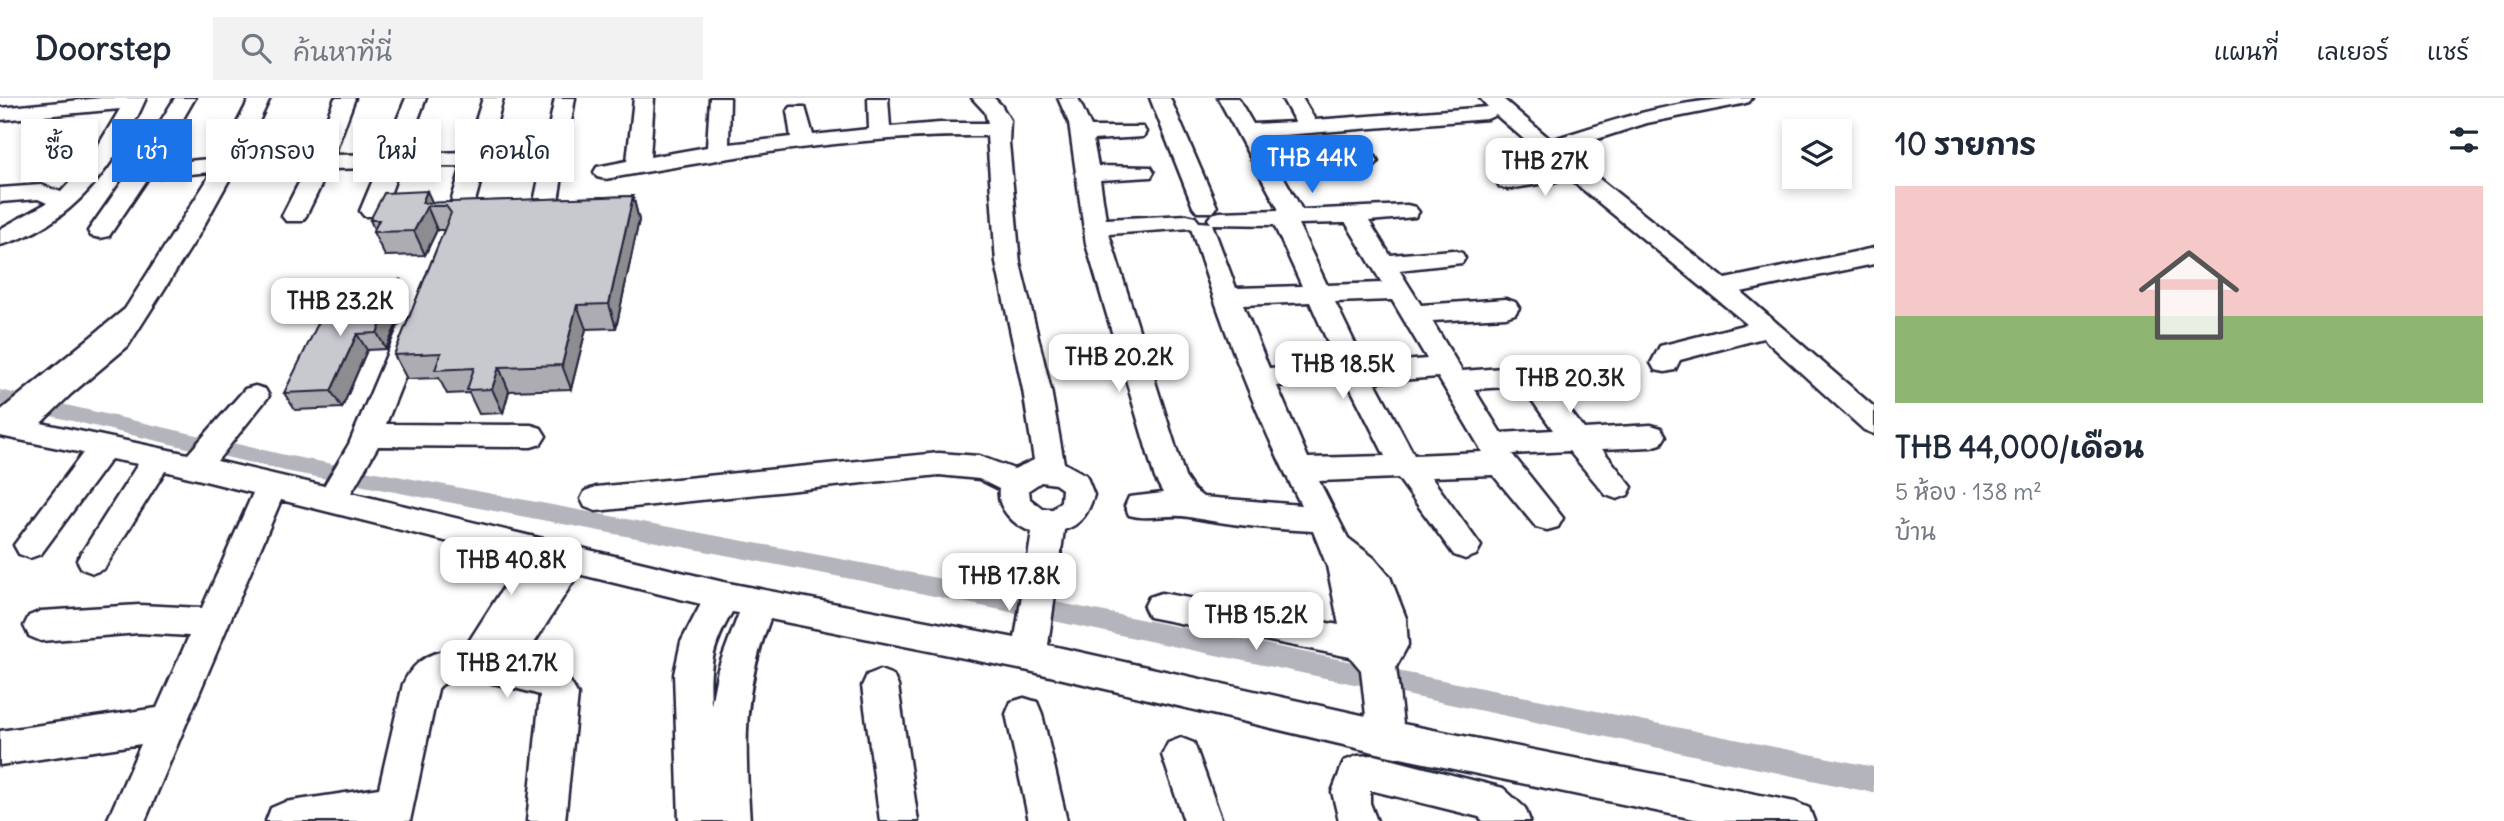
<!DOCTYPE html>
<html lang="th">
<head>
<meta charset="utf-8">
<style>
  body { margin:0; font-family:Delius,"Playpen Sans Thai",sans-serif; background:#f2f2f3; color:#1f2937; height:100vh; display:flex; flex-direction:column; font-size:26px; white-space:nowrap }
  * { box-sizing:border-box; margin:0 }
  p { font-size:23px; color:#747a83 }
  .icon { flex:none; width:38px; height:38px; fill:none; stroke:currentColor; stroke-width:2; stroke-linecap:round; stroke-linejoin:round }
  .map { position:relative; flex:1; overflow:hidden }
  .drawer { display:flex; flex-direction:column; background:#fff; width:630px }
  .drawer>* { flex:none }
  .banner { position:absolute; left:21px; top:21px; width:665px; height:63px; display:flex; gap:14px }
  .fabs { position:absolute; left:1782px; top:21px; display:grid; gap:14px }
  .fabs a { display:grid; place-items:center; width:70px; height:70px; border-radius:0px; background:#fff; box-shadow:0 4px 10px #0003; font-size:35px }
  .price { position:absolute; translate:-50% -60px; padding:0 16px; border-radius:14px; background:#fff; color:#222; font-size:23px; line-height:46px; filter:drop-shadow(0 2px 4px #0008) }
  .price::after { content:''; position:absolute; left:50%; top:42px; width:21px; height:16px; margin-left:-10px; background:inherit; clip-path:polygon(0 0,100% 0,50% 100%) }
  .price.selected { background:#1a73e8; color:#fff }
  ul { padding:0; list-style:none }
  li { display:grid; align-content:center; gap:14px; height:371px; padding:0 21px }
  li+li { border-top:2px solid #e0e1e3 }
  li span { display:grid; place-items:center; height:217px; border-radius:0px; color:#555 }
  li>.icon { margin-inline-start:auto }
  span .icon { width:126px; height:126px; fill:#fffc; stroke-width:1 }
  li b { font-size:30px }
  h2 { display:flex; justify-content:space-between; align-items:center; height:84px; padding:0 21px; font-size:30px }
  .tag { padding:0 24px; border-radius:0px; background:#fff; box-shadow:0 4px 10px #0003; font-size:24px; line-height:63px }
  .tag.selected { background:#1a73e8; color:#fff }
  header { display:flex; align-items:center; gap:42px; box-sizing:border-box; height:98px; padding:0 35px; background:#fff; border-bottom:2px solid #e0e1e3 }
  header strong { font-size:33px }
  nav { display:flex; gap:38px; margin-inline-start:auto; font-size:24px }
  .search { width:490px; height:63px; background:#f2f2f3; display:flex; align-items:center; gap:18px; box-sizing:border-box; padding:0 24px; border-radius:0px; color:#747a83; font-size:26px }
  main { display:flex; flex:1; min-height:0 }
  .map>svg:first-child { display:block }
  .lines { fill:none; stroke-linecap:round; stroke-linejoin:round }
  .canal { fill:#b4b4bc; fill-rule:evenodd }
  .minor-casing { stroke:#22223b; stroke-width:5 }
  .minor { fill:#fff; fill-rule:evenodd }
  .wall { fill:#acacb2; stroke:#22223b; stroke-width:2 }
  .shaded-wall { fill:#8c8c91; stroke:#22223b; stroke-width:2 }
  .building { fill:#c8c8cf; stroke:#22223b; stroke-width:2 }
</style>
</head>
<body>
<header>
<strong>Doorstep</strong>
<div class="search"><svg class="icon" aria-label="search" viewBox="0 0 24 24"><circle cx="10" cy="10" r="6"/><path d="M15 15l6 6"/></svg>ค้นหาที่นี่</div>
<nav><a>แผนที่</a><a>เลเยอร์</a><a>แชร์</a></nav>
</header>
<main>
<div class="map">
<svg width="1874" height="723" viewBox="0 0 1874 723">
  <rect width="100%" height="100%" fill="#fff"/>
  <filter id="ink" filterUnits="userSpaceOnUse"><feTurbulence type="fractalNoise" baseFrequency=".0143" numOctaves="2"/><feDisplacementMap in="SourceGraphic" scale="14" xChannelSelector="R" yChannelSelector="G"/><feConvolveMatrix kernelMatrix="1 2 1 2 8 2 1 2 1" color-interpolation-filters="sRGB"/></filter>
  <g filter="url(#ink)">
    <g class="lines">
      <path class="canal" d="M0 292 285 357 867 466 1874 669V695L867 484 285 373 0 306Z"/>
      <g class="minor-casing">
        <g id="minor">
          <path d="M101 0H146C118 64 72 129 0 147V131L47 105 38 101 0 104V90L41 87 61 94 89 63 120 11 0 22V10Z"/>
          <path d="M175 0H195L157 66 219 60 250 0H270L242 59 312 58 335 0H355L334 57 383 56 406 0H426L405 56 466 54 483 0H503L489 54 544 53 555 0H575L557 109 553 114H537L533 109 542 66 485 67 472 114 468 119H452L448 114 462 68 400 69 384 113 380 118H364L360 113 378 70 329 71 306 118 302 123H286L282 118 306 71 234 73 198 138 128 248 71 296 41 325 188 356 245 291 255 288 265 291 269 298 217 363 324 388 349 346 399 228 403 222 412 219 421 222 425 228 386 326 531 327 541 330 546 338 541 346 531 349 378 348 351 395 723 484 1015 540 1032 434C1015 428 996 411 999 391L979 381 939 377 596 413 585 409 581 401 585 393 596 389 939 355 979 358 1014 371 1034 362 1023 292 996 165 987 38C860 36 731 59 605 81L597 79 594 74 597 69 627 63 634 0H654L650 59 707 49 710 0H730L729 46 791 39 787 13 791 9H805L813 37 869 31 868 0H888L890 29 940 25H988L985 14 972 0H994L1001 7 1010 22 1009 45 1020 165 1051 292 1064 365 1086 377 1094 397C1088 415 1082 426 1064 432L1048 547 1366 618 1361 572 1350 559 1149 519 1144 509 1149 499 1161 495 1339 527 1327 468 1313 433C1270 431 1230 427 1189 419 1169 415 1149 423 1129 417L1125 408 1129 399 1163 395 1155 380 1086 146 1069 25 1058 0H1078L1091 29H1143L1146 34 1143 39 1093 42 1098 68 1151 69 1154 74 1151 79 1100 82 1106 121 1187 117 1195 119 1199 124 1211 125 1208 121 1212 116 1220 114 1279 112 1218 0H1238L1253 26 1295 24 1282 0H1302L1315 22 1488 9 1480 0H1502L1551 42C1620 20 1680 0 1752 0L1749 4 1742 6 1647 25 1563 52 1725 181 1874 150V166L1741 194 1874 309V336L1864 332 1763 240 1680 262 1675 272 1665 274 1655 272 1651 265 1660 248 1747 226 1570 81 1508 91 1500 89 1497 84 1500 79 1557 70 1496 17 1487 21 1260 39 1273 61 1367 56 1375 58 1378 63 1375 68 1367 70 1281 74 1302 112 1407 107 1415 109 1419 114 1415 119 1369 123 1390 157 1453 152 1462 155 1465 160 1462 165 1399 172 1421 207 1506 201 1515 204 1519 210 1515 216 1506 219 1432 223 1462 273 1598 263 1608 266 1612 273 1608 280 1550 286 1584 331 1651 327 1661 330 1666 338 1661 346 1651 349 1602 351 1632 389 1628 397 1617 401 1606 397 1569 353 1512 356 1563 420 1558 429 1547 432 1536 429 1493 377 1431 379 1481 448 1476 457 1465 461 1454 457 1398 380 1319 383 1348 440 1374 460 1390 479 1406 520 1408 547 1396 569 1403 626 1795 704 1809 710 1814 723H1704L1386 657 1029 573 770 521C742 595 745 646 750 723H679L674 576 681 544 701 506 578 476 524 561 564 573 578 597 565 723H527L540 597C518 591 452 570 438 591L410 723H266L271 710 285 704 379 690 403 586C415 560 436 551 464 551L521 462 281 402 145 723H107L141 646 0 667V633L157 610 189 538 139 535 41 543 29 538 24 528 29 518 41 513 139 507 202 510 253 395 165 373 104 471 93 475 82 471 77 462 138 366 111 361 41 456 30 460 19 456 14 447 83 355 0 338V313L125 211 206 84 211 74 148 80 109 138 100 140 91 138 88 133 130 73ZM1342 125H1346L1382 185 1327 187 1298 126ZM1212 126 1274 127 1302 188 1236 190ZM1191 130C1220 224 1256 319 1301 407L1203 399 1194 392 1185 379 1109 136ZM1392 202 1427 261 1365 266 1335 204ZM1310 204 1337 265 1269 270 1243 207ZM1438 279 1479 348 1482 354 1414 357 1375 284ZM1347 283 1385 358 1308 360 1277 288ZM1522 288 1553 332 1501 335 1474 291ZM1041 384 1055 386 1062 391 1061 403 1053 411H1043L1030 401 1029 392ZM732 514 739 515 718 571 711 607C709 566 712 550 732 514Z"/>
          <path d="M1150 0H1170L1217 109 1213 114H1197L1193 109Z"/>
          <path d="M880 572 893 577 898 588 918 723H880L862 588 867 577Z"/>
          <path d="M1024 600 1037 604 1042 616 1067 723H1029L1006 616 1011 604Z"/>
          <path d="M1181 640 1194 645 1222 723H1184L1162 657 1168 645Z"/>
          <path d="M1374 657 1503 690 1525 710 1530 723H1483L1479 719 1374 693H1370V705L1377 723H1339L1332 694 1344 663 1357 658Z"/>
        </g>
      </g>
      <use href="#minor" class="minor"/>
    </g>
    <g class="wall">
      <path d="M633 98 639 122 616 230 586 231 571 291 509 293 503 315 479 316 469 295 447 296 439 280 407 281 394 257 444 132H437L425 157 385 158 373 134 374 131 370 122 432 105Z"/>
      <path d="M408 199 386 251 367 252 342 310 295 312 284 295 363 202Z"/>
    </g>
    <g class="shaded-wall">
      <path d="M427 93 434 108H427L437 132 425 157 414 133 422 105Z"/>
      <path d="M633 98 639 122 616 230 609 206Z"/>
      <path d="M400 182 408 199 386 251 377 235Z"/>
      <path d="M577 207 586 231 571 291 562 267Z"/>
      <path d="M357 236 367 252 342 310 331 293Z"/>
      <path d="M499 269 509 293 503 315 492 291Z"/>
    </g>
    <g class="building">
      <path d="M427 93 422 105 633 98 609 206 577 207 562 267 499 269 492 291 467 292 474 270 435 272 441 255 394 257 451 115 446 108H427L414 133 373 134 379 122H370L384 95Z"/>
      <path d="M400 182 377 235 357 236 331 293 284 295 329 203 363 202 371 185Z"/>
    </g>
  </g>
</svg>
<div class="fabs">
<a><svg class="icon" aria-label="layers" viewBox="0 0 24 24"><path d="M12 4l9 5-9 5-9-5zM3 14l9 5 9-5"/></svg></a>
</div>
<b class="price selected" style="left:1312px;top:97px">THB 44K</b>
<b class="price" style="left:1545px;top:100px">THB 27K</b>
<b class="price" style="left:340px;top:240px">THB 23.2K</b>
<b class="price" style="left:1119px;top:296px">THB 20.2K</b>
<b class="price" style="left:1343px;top:303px">THB 18.5K</b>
<b class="price" style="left:1570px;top:317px">THB 20.3K</b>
<b class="price" style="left:511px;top:499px">THB 40.8K</b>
<b class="price" style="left:1009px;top:515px">THB 17.8K</b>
<b class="price" style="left:1256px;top:554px">THB 15.2K</b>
<b class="price" style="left:507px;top:602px">THB 21.7K</b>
<div class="banner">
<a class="tag">ซื้อ</a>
<a class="tag selected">เช่า</a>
<a class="tag">ตัวกรอง</a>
<a class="tag">ใหม่</a>
<a class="tag">คอนโด</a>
</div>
</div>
<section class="drawer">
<h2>10 รายการ<svg class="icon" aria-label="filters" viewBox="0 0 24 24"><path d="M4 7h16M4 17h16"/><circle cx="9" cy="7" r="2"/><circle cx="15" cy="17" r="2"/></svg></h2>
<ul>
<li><span style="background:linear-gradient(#f6c9c9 60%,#8fb573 0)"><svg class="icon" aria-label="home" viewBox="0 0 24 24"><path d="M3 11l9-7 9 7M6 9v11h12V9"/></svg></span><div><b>THB 44,000/เดือน</b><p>5 ห้อง · 138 m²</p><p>บ้าน</p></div></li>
</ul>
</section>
</main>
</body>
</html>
